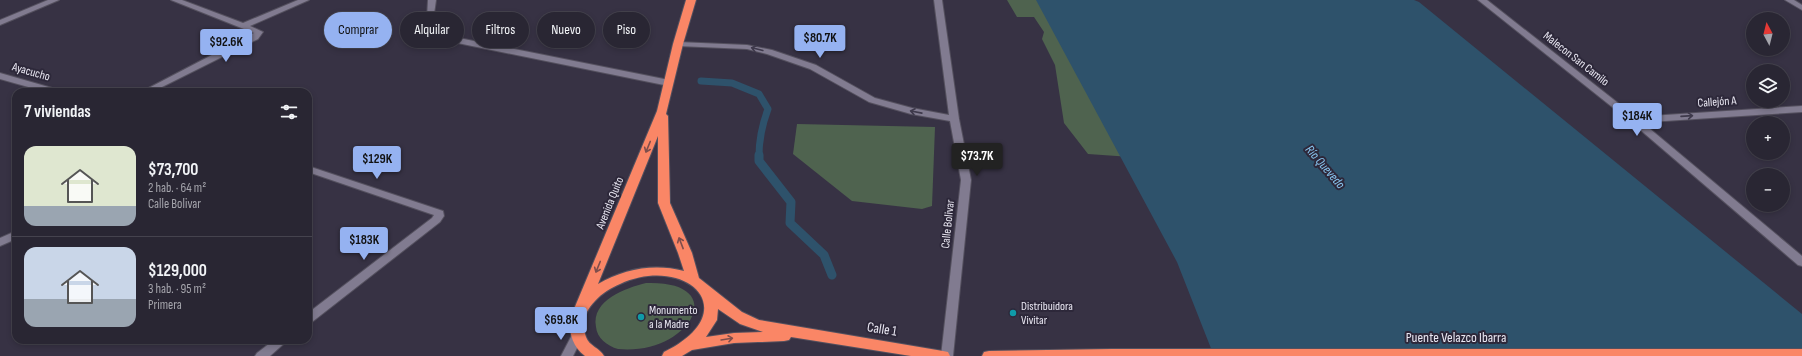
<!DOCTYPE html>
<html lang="es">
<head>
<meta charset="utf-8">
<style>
  body { margin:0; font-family:"Sofia Sans Condensed",sans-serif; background:#35323f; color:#f1f3f6; height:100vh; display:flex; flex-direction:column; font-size:15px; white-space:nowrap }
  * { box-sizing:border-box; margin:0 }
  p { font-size:13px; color:#a5a5ac }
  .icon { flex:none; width:22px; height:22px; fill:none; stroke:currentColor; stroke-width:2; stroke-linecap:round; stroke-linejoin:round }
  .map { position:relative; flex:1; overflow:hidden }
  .drawer { position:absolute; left:12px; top:88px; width:300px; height:256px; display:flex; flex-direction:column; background:#292633; border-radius:12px; box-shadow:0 2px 6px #0003,0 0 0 1px #45434e }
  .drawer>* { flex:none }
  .banner { position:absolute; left:324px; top:12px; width:380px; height:36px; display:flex; gap:8px }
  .needle { width:26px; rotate:353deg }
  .buttons { position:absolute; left:1746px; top:12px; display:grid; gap:8px }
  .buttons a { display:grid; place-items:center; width:44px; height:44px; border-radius:50%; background:#292633; box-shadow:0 2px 6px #0003,0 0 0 1px #45434e; font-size:20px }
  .price { position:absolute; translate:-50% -34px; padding:0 9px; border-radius:4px; background:#95b2f1; color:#111; font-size:13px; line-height:26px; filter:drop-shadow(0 1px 2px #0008) }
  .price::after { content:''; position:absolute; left:50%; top:24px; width:12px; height:9px; margin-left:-6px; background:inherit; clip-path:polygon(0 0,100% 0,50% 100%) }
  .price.selected { background:#222; color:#fff }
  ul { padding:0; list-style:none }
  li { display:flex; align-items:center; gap:12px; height:100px; padding:0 12px }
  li+li { border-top:1px solid #45434e }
  li span { display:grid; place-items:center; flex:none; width:112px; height:80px; border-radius:12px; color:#555 }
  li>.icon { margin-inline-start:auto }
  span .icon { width:48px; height:48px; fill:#fffc; stroke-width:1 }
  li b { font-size:17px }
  h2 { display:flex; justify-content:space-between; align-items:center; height:48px; padding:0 12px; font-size:17px }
  .pill { padding:0 14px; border-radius:18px; background:#292633; box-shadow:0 2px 6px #0003,0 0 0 1px #45434e; font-size:14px; line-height:36px }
  .pill.selected { background:#95b2f1; color:#111 }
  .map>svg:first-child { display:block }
  .green { fill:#4f634f }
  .water { fill:#2e526b }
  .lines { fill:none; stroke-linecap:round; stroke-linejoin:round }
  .stream-far1 { stroke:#2e526b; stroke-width:7 }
  .stream { stroke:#2e526b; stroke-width:9 }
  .street-casing { stroke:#54505e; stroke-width:2 }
  .secondary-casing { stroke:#54505e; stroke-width:2 }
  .highway-casing { stroke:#54505e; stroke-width:2 }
  .street { fill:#817b90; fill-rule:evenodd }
  .secondary { fill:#817b90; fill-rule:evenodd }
  .highway { fill:#fa8666; fill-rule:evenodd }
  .oneway { stroke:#3e394b }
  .oneway2 { stroke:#7f4e4c }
  .culture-dot { fill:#0f9aa8; stroke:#2d283a; stroke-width:1.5 }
  .labels { text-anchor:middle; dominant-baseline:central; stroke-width:4; stroke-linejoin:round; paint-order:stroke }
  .street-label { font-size:12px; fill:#eae8f3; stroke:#2d283a }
  .poi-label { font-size:12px; fill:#eae8f3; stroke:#2d283a; text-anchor:start }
  .water-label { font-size:13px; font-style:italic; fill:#8ac8f3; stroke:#2d283a }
  .near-street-label { font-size:14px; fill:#eae8f3; stroke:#2d283a }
</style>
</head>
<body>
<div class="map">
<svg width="1802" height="356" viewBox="0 0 1802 356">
  <rect width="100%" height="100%" fill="#373244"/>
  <g class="green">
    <path d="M1007 0H1037L1131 157 1088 154 1064 123 1055 65 1042 39 1044 32 1034 17H1017Z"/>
    <path d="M797 124 935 127 932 206 922 209 852 201 793 154Z"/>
    <path d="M646 283C733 280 690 356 618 349 607 346 597 338 596 327 591 300 626 288 646 283Z"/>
  </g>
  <path class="water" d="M1036 0H1414L1419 2 1802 314V356H1214L1177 262Z"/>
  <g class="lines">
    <path class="stream-far1" d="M701 81 732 83 759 94 768 109C762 125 759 139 759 156"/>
    <path class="stream" d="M759 155V161L791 202 790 223 824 255 832 275"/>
    <g class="street-casing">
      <g id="street">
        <path d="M48 0H59L0 25V20Z"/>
        <path d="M171 0H182L243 23 298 0H309L250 26 263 32 258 39 152 92H141L254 33Z"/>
        <path d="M428 0H436L434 14 439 34 669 80 673 83 669 86 433 38 427 18Z"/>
        <path d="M934 0H942L959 119 971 180 953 356H941L961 180 950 121 911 114 869 102 810 69 767 54 747 49 678 46 674 44 678 42 747 45 772 50 816 65 875 98 912 108 949 115Z"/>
        <path d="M1785 0H1794L1802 5V10Z"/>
        <path d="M0 73 59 90 60 92H46L0 79Z"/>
        <path d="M1802 106V112L1634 123 1629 120 1634 117Z"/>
        <path d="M308 166 443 211 444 216 440 222 312 322 308 323V313L432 218 434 215 308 172Z"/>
        <path d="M16 231V239L0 246V238Z"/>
        <path d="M274 340H288L270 356H255L257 353Z"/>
      </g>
    </g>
    <g class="secondary-casing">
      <g id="secondary">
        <path d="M1478 0H1487L1637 118 1802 256V266L1798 265 1631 122Z"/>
        <path d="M577 332 581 333 583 336 573 356H561L573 333Z"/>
      </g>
    </g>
    <g class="highway-casing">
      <g id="highway">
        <path d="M686 0H696L683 44 666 114 668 116 670 203 692 253 699 278 742 312 759 320 943 351 948 352 950 356H911L791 337 789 340 784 341 734 343 692 350 682 356H662L664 352C747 311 686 254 620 284 611 288 602 293 595 301 585 311 581 323 586 337 589 346 600 348 604 356H585C573 347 570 335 569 321L657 111 673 44ZM658 136V203L678 253 684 271C654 263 624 269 598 284ZM718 309 740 324 763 332 734 333 706 337 717 320Z"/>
        <path d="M1111 349H1802V356H982L984 352 989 351Z"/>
      </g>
    </g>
    <use href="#street" class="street"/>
    <use href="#secondary" class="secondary"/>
    <use href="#highway" class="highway"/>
  </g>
  <defs><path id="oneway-shaft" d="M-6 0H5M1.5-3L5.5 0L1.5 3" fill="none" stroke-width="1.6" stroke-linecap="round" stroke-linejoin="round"/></defs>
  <g class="oneway">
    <use href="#oneway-shaft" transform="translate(757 49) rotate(-166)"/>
    <use href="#oneway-shaft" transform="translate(916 112) rotate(-169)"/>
    <use href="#oneway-shaft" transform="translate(1687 116) rotate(-4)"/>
  </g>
  <g class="oneway2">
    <use href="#oneway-shaft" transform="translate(648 147) rotate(112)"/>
    <use href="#oneway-shaft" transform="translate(681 243) rotate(-111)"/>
    <use href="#oneway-shaft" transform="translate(598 267) rotate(112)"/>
    <use href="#oneway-shaft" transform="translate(727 339) rotate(-9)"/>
  </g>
  <g class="culture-dot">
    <circle cx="1013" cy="313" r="4"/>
    <circle cx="641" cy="317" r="4"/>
  </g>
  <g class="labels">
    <g class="street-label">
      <text transform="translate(1576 59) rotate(38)">Malecon San Camilo</text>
      <text transform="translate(31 72) rotate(16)">Ayacucho</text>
      <text transform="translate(1717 102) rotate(-4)">Callejón A</text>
      <text transform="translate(610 203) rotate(-68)">Avenida Quito</text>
      <text transform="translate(948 224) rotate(-84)">Calle Bolivar</text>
    </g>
    <g class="poi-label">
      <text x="1021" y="306">Distribuidora<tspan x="1021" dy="14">Vivitar</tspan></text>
      <text x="649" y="310">Monumento<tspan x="649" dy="14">a la Madre</tspan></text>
    </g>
    <g class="water-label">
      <text transform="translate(1325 167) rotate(49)">Río Quevedo</text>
    </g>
    <g class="near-street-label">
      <text transform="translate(882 329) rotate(9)">Calle 1</text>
      <text x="1456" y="337">Puente Velazco Ibarra</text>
    </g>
  </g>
</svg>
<div class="buttons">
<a><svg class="needle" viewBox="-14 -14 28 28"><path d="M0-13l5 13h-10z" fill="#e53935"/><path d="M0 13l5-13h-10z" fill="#a5a5ac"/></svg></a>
<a><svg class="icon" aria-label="layers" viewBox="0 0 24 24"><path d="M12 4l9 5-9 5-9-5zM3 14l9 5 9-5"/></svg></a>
<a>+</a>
<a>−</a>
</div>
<b class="price" style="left:820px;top:59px">$80.7K</b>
<b class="price" style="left:226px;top:63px">$92.6K</b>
<b class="price" style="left:1637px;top:137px">$184K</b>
<b class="price selected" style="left:977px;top:177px">$73.7K</b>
<b class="price" style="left:377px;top:180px">$129K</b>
<b class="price" style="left:364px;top:261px">$183K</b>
<b class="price" style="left:561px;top:341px">$69.8K</b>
<div class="banner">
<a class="pill selected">Comprar</a>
<a class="pill">Alquilar</a>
<a class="pill">Filtros</a>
<a class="pill">Nuevo</a>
<a class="pill">Piso</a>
</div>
<section class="drawer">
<h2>7 viviendas<svg class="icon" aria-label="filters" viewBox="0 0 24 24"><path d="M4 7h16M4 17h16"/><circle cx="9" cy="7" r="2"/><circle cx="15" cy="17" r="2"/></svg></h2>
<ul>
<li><span style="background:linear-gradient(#dfe7d0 75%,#9aa5b1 0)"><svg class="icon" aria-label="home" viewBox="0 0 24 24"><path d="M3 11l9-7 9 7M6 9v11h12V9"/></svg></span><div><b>$73,700</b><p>2 hab. · 64 m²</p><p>Calle Bolivar</p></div></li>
<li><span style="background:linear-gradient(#c9d6e8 65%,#9aa5b1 0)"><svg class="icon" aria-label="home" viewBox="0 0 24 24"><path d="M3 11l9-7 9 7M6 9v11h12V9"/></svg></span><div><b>$129,000</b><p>3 hab. · 95 m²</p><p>Primera</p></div></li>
</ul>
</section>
</div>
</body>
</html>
